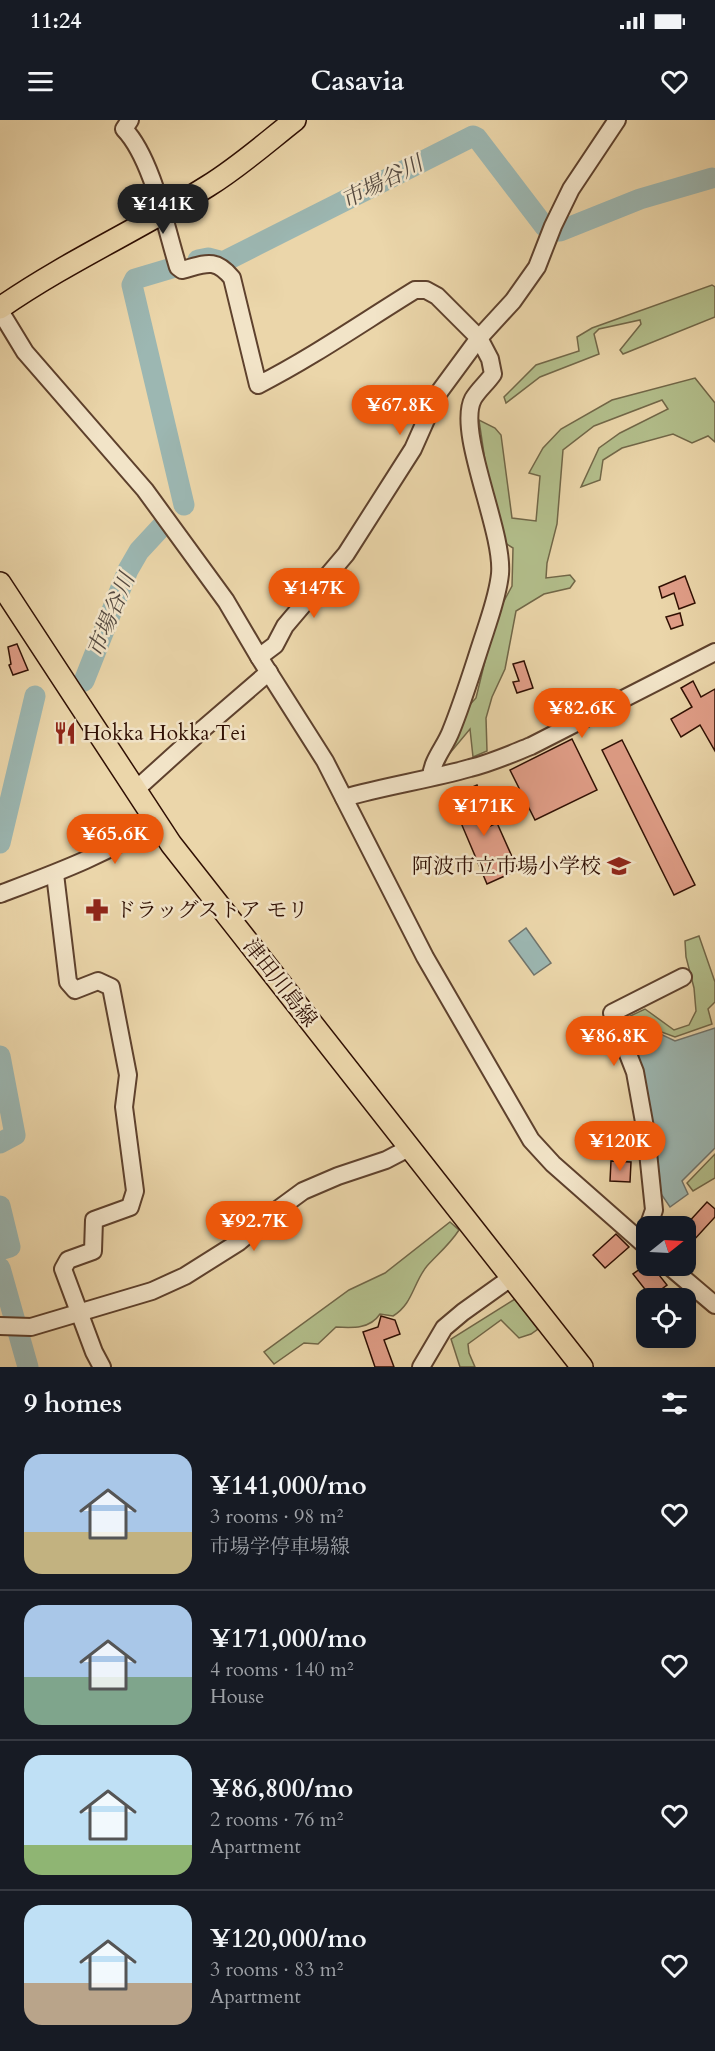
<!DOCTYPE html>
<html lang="en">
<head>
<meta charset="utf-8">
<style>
  body { margin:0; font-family:Cardo,"Noto Serif JP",serif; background:#20242c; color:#f1f3f6; height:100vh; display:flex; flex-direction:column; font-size:22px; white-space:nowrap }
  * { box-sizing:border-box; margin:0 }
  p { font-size:20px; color:#9ea1a6 }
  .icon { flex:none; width:33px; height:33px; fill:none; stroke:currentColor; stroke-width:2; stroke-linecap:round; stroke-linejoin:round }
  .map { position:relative; height:1247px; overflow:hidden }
  .panel { display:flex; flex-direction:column; background:#171b24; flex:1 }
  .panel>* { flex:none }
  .needle { width:39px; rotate:72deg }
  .fabs { position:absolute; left:636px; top:1096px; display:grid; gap:12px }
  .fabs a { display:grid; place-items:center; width:60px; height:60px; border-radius:12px; background:#171b24; box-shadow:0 3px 15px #0003; font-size:30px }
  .price { position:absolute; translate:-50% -51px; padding:0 14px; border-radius:21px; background:#ea580c; color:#fff; font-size:20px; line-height:39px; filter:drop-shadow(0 2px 3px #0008) }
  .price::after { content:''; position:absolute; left:50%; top:36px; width:18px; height:14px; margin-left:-9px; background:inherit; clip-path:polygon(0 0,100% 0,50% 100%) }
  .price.active { background:#222; color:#fff }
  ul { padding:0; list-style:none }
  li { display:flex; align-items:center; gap:18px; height:150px; padding:0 24px }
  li+li { border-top:2px solid #363941 }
  li span { display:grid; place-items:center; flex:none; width:168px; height:120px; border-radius:18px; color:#555 }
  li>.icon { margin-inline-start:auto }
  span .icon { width:72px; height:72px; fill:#fffc; stroke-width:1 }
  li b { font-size:26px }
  h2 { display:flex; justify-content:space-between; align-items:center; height:72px; padding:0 24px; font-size:26px }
  .status { display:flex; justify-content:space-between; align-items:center; height:42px; padding:0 30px; background:#171b24; direction:ltr }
  .status svg { height:16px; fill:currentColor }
  header { display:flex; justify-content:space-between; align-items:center; height:78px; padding:0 24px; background:#171b24; font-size:27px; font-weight:600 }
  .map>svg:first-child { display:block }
  .green { fill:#b3bf8c; stroke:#716748; stroke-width:1.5 }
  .water { fill:#9cb7b2; stroke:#70746c; stroke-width:1.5 }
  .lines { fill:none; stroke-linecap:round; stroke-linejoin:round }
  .river { stroke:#9cb7b2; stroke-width:21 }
  .building { fill:#e19e88; stroke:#2f0f03; stroke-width:1.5 }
  .minor-casing { stroke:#5e412d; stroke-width:20 }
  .major-casing { stroke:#2f0f03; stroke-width:24 }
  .minor { stroke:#f2e4c8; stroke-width:16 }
  .major { stroke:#ebd6aa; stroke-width:21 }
  .labels { text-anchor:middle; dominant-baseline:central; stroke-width:5; stroke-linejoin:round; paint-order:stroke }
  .poi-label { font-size:21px; fill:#2f0f03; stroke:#f2e4c8; text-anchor:start }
  .street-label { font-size:21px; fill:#2f0f03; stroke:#f2e4c8 }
  .water-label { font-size:22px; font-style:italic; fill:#554a40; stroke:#f2e4c8 }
</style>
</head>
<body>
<div class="status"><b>11:24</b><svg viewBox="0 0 49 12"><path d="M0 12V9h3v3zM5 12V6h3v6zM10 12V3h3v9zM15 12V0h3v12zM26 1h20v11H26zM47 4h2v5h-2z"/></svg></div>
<header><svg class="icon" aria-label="menu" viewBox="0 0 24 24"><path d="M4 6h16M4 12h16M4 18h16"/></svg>Casavia<svg class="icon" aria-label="heart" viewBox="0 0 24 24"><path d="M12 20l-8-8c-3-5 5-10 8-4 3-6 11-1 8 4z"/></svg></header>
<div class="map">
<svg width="715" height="1247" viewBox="0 0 715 1247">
  <rect width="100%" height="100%" fill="#ebd6aa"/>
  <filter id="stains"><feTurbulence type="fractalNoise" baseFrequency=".00333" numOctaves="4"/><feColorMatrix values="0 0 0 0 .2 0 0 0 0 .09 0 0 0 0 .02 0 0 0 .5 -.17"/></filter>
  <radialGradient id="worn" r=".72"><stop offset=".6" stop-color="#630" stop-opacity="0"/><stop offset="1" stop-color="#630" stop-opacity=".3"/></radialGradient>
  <g class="green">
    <path d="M712 165 715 167V197L623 234 620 230 641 204 640 200 599 209 594 214 599 234 540 257 506 283 504 277 536 245 579 231 577 217 592 208Z"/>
    <path d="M695 258 715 283V322L708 316 692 323 673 314 622 328 603 340 600 360 581 367 599 328 620 313 668 289 662 280 594 306 563 330 557 404 547 443 546 458 570 455 575 461 570 468 544 474 516 491 505 549 492 577 486 598 487 631 473 637 470 609 440 645 464 591 476 578 496 496 512 466 513 428 502 421 492 388 479 300 495 308 501 315 512 398 536 401 540 356 529 353 543 328 561 309 612 280Z"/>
    <path d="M699 816 715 862V882L708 889 712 904 675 917 651 908 634 915 631 930 624 910 628 897 645 889 674 910 689 905 696 891 694 868 686 837 685 821Z"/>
    <path d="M715 1034V1058L693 1071 687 1063Z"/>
    <path d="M450 1102 459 1110C450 1124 438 1134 427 1146 413 1163 413 1184 393 1196L380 1194C370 1209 353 1208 336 1207L318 1224 304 1223 274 1244 264 1232 349 1170 385 1153Z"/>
    <path d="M515 1179 538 1209 531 1214 519 1218 501 1200 468 1224 469 1233 475 1247H460L451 1219Z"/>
  </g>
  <g class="water">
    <path d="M526 808 551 843 534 855 509 821Z"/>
    <path d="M715 908V1028L682 1061 688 1074 670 1087 657 1068 636 931 639 915 652 910 675 921Z"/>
  </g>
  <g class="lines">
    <g class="river">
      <path d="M560 111 640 79 712 58"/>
      <path d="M198 140 208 138 223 142 473 16 477 18 545 107"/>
      <path d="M172 148 135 159 132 165 184 385"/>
      <path d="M84 561 128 450 139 431 164 404"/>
      <path d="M0 723 35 576"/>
      <path d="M0 936 15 1015 0 1023"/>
      <path d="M0 1086 10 1127 0 1130"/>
      <path d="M0 1148 28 1247"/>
    </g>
  </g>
  <g class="building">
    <path d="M685 456 695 483 679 489 674 473 662 478 659 467Z"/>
    <path d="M680 493 683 505 671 509 666 497Z"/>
    <path d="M17 524 28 550 13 555 9 545 11 544 8 527Z"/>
    <path d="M524 541 533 568 517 573 513 562 519 561 513 544Z"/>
    <path d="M693 561 701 577 715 569V631L700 605 681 617 671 599 692 587 681 568Z"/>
    <path d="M572 619 597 670 535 700 510 650Z"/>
    <path d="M622 620 695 765 674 775 602 630Z"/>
    <path d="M477 665 482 678 477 681 488 707 497 703 518 750 487 764 450 677Z"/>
    <path d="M611 1041 631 1042 630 1062 610 1061Z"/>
    <path d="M707 1082 715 1089V1097L693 1121 686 1114V1105Z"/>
    <path d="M616 1114 629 1127 605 1148 593 1135Z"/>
    <path d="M644 1146H652L667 1165 651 1177 633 1154Z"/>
    <path d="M381 1196 395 1200 400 1214 384 1220 394 1247H375L363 1212 378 1207Z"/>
  </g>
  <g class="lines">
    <g class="minor-casing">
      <g id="minor">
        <path d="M130 0 124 9C152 38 166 108 178 147L182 150C205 144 215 137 232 158L258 265C313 237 363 202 415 170H426L437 176 479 218 490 239 493 254C487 263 478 270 473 279 456 312 504 411 500 454 498 474 491 493 485 512 474 545 464 579 451 611 445 627 432 640 431 657"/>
        <path d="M0 191 25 232 145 370 226 481 259 537 325 641 425 837 531 1020 553 1044 646 1126"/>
        <path d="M259 537 275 525 285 506 346 434 413 329 437 275 479 218 513 181 537 147 553 106 571 69 617 0"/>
        <path d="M134 670 142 664 204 608 269 552"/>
        <path d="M344 678C385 666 428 660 470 648 491 643 511 634 531 626L715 532"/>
        <path d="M55 754 68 862 75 870 98 861 111 867 128 955 124 987 135 1071 130 1087 94 1100 93 1131 68 1140 63 1149 94 1232 102 1247"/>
        <path d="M0 774C53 754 109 734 156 701"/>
        <path d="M648 1107 654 1090 646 1013 635 952 612 893 683 857"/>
        <path d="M669 1146 715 1185"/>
        <path d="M0 1206 31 1207 152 1171 185 1156 239 1122 273 1093 303 1071 338 1056 386 1040 409 1028"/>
        <path d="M421 1247 444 1208 463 1192 512 1157"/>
      </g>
    </g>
    <g class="major-casing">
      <g id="major">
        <path d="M0 188C66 142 140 109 208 66 239 47 267 22 295 0"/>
        <path d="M0 463 171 724 582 1247"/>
      </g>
    </g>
    <use href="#minor" class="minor"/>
    <use href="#major" class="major"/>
  </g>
  <defs>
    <g id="restaurant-bare" transform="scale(1.8)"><path d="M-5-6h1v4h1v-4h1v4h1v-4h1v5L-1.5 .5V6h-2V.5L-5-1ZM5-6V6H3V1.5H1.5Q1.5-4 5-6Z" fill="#8f2418" stroke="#f2e4c8" stroke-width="2.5" paint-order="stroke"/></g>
    <g id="school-bare" transform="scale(1.8)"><path d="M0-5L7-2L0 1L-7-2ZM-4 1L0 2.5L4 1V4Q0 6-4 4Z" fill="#8f2418" stroke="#f2e4c8" stroke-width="2.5" paint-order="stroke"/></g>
    <g id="pharmacy-bare" transform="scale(1.8)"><path d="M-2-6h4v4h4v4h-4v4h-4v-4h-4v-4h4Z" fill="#8f2418" stroke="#f2e4c8" stroke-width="2.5" paint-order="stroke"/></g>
  </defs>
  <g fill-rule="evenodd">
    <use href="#restaurant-bare" x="65" y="613"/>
    <use href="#school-bare" x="619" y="746"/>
    <use href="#pharmacy-bare" x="97" y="790"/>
  </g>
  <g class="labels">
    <g class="poi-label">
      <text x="83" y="613">Hokka Hokka Tei</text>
      <text x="601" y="746" text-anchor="end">阿波市立市場小学校</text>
      <text x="115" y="790">ドラッグストア モリ</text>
    </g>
    <g class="street-label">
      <text transform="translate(280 863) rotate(52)">津田川島線</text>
    </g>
    <g class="water-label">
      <text transform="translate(382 62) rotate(-27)">市場谷川</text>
      <text transform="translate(111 495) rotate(-67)">市場谷川</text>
    </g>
  </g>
  <rect width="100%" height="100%" filter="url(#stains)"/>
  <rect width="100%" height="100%" fill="url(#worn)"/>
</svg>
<div class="fabs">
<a><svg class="needle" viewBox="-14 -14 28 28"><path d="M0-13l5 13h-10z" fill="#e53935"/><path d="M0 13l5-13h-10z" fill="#9ea1a6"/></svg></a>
<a><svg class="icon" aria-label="locate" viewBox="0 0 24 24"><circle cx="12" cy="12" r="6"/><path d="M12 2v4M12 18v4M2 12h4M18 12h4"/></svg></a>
</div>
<b class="price active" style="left:163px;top:115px">¥141K</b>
<b class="price" style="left:400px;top:316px">¥67.8K</b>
<b class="price" style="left:314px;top:499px">¥147K</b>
<b class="price" style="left:582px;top:619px">¥82.6K</b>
<b class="price" style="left:484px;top:717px">¥171K</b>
<b class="price" style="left:115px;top:745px">¥65.6K</b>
<b class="price" style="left:614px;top:947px">¥86.8K</b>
<b class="price" style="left:620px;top:1052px">¥120K</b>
<b class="price" style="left:254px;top:1132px">¥92.7K</b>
</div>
<section class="panel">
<h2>9 homes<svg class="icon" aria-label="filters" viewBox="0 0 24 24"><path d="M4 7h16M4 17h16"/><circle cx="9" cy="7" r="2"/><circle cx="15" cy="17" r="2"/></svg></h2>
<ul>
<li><span style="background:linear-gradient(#a9c7e8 65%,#c2b280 0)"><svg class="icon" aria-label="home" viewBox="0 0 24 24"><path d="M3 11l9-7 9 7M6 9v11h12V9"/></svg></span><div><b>¥141,000/mo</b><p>3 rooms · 98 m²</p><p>市場学停車場線</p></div><svg class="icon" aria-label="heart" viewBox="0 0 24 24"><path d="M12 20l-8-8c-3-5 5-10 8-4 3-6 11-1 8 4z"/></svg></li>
<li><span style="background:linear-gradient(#a9c7e8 60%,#7fa58c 0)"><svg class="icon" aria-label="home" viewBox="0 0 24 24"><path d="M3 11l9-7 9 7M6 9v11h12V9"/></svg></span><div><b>¥171,000/mo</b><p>4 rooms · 140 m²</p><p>House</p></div><svg class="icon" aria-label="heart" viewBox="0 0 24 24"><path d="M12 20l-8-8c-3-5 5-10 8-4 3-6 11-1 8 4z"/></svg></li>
<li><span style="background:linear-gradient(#bfe0f5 75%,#8fb573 0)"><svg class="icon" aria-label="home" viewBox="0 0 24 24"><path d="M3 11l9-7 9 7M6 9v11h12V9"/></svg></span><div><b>¥86,800/mo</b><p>2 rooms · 76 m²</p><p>Apartment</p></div><svg class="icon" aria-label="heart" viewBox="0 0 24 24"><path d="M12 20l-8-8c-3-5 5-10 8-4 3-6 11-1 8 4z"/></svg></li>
<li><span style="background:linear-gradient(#bfe0f5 65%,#b9a48a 0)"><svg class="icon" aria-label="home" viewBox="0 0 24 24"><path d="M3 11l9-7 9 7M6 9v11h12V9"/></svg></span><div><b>¥120,000/mo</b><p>3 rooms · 83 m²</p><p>Apartment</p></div><svg class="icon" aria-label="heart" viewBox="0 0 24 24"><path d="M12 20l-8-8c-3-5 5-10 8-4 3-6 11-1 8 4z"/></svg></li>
</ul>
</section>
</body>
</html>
